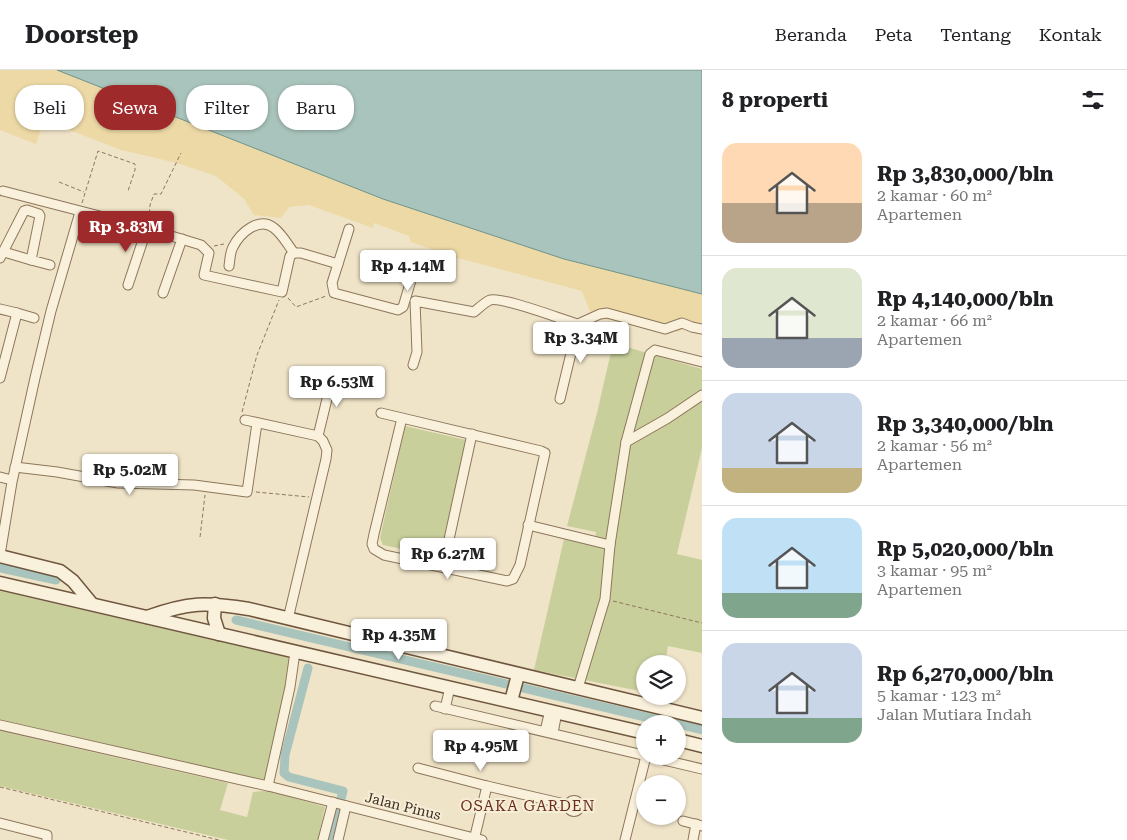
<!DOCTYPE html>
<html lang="id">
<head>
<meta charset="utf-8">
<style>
  body { margin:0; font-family:"Roboto Serif",serif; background:#f2f2f2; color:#202124; height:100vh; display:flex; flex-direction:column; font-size:19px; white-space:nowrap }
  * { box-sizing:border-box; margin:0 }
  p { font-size:16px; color:#757577 }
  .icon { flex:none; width:28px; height:28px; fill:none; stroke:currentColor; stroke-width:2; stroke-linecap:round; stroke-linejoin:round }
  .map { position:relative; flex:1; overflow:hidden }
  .sheet { display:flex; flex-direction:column; background:#fff; width:425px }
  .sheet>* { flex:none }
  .top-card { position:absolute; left:15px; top:15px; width:475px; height:45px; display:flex; gap:10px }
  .buttons { position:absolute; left:636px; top:585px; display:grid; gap:10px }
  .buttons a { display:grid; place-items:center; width:50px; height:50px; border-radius:50%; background:#fff; box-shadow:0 1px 4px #0004; font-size:25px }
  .price { position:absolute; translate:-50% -42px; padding:0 11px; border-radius:5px; background:#fff; color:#222; font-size:16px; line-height:32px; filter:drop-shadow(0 1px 2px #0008) }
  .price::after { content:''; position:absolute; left:50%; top:30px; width:15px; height:11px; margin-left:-8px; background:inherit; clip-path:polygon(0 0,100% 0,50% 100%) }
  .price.on { background:#9e2a2b; color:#fff }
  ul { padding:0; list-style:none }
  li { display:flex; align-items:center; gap:15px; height:125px; padding:0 20px }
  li+li { border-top:1px solid #e0e0e0 }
  li span { display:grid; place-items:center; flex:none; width:140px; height:100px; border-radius:15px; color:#555 }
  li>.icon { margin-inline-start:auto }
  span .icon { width:60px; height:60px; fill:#fffc; stroke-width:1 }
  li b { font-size:21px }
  h2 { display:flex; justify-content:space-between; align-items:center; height:60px; padding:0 20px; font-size:21px }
  .tag { padding:0 18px; border-radius:20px; background:#fff; box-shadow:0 1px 4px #0004; font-size:18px; line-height:45px }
  .tag.on { background:#9e2a2b; color:#fff }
  header { display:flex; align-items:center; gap:30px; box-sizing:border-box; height:70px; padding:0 25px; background:#fff; border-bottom:1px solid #e0e0e0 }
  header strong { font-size:24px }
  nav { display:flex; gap:28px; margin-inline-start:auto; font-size:18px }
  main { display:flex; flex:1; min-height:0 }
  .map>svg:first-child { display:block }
  .green { fill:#c9cf9b }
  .sand { fill:#ecd9a5 }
  .water { fill:#a9c4bc; stroke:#6f938a }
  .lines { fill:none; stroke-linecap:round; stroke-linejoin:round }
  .canal { stroke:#a9c4bc; stroke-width:9 }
  .street-tunnel { stroke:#ccc0a6; stroke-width:9; stroke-dasharray:9 4.5; stroke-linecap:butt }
  .street-casing { stroke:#8d765c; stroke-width:11 }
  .secondary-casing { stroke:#6f573f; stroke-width:15 }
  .path { stroke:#8d765c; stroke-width:1; stroke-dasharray:4 2.5; stroke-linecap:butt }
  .street { stroke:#faf1dc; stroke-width:9 }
  .secondary { stroke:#faf1dc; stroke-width:12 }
  .labels { text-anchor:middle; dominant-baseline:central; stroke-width:4; stroke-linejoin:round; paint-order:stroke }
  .street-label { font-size:14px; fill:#3d2e20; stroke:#f7eed8 }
  .neighbourhood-label { font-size:15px; letter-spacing:1px; fill:#6b2e1e; stroke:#f7eed8 }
</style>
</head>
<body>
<header>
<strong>Doorstep</strong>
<nav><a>Beranda</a><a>Peta</a><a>Tentang</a><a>Kontak</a></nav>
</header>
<main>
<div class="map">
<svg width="702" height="770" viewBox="0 0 702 770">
  <rect width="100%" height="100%" fill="#f0e4c8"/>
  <g class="green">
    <path d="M613 273 702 299V378L677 484 702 490V583L668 576 665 594H645V622L534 600 564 469 594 476 596 462 567 456 597 343Z"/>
    <path d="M405 356 466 370 440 487 383 475 380 468Z"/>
    <path d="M0 521 288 587 290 597 267 713 0 652Z"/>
    <path d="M0 661 228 713 220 740 247 747 253 722 269 720 325 737 318 770H228L0 716Z"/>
  </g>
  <path class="sand" d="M0 0H57L383 129 564 189 702 224V260L688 257 678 262 592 247 582 221 458 188 411 172 409 166 374 153 373 158 309 135 289 137 281 148 254 145 244 129 216 106 177 93 121 80 44 50 36 74 0 60Z"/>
  <path class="water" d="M57 0H702V224L564 189 383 129Z"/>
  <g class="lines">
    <g class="canal">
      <path d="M0 498 56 510"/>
      <path d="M236 550 675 654"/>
      <path d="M308 598 285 685 284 703 289 707 343 721 330 770"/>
      <path d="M678 654 702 660"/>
    </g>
    <path class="street-tunnel" d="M150 159 168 165"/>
    <g class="street-casing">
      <g id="street">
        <path d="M3 121 150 159"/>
        <path d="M349 159 332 213 334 223 398 240 403 237 412 207"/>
        <path d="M168 165 201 175 209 183 204 205 282 222 290 186 294 183H301L338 194"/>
        <path d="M4 182 31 190"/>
        <path d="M0 188 24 141 27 140 39 144 40 146 31 190 50 195"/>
        <path d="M229 196C230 190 230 182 233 177 240 163 259 146 274 158 282 164 288 175 294 183"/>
        <path d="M128 215 147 158"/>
        <path d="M163 223 182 169"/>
        <path d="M0 239 17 243"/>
        <path d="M413 295 417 282 415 231 474 242C479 238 485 232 490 230 501 226 563 250 578 254L600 244 607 243 665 259 682 253 692 257 702 259"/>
        <path d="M0 308 17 243 34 248"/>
        <path d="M560 329 578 254"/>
        <path d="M381 343 541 381 545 383 520 495 513 509 507 511 384 485 374 479 372 474 374 464 402 348"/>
        <path d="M245 350 318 366 323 371 327 380 326 389 288 549"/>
        <path d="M318 366 333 304"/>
        <path d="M626 372 668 348 702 325"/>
        <path d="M15 397 57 402 118 413 194 415 247 422 257 353"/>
        <path d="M0 407 8 409"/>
        <path d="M528 455 610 475 605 529 578 618"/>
        <path d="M610 475 626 372 650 284 655 280 702 292"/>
        <path d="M0 485 12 412 35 308 51 241 80 142"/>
        <path d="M443 497 472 364"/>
        <path d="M295 582 290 617 268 716 482 770"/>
        <path d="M435 636 702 699"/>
        <path d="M445 639 450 617"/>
        <path d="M0 655 268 716"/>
        <path d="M545 661 550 640"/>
        <path d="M553 663 557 642"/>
        <path d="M418 698 487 716 474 770"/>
        <path d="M487 716 569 735"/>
        <circle cx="574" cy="736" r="5.5"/>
        <path d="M683 751 702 756"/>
        <path d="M0 753 47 765V770"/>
        <path d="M323 770 333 732"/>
        <path d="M338 770 346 736"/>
        <path d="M625 770 646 686"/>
        <path d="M693 770 696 754"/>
      </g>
    </g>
    <g class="secondary-casing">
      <g id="secondary">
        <path d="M0 486 60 501 73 511 92 534"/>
        <path d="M0 513 645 663"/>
        <path d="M215 534 214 548 219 564"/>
        <path d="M147 547C189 532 206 532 249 539L702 648"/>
        <path d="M511 631 518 605"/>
        <path d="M678 670 702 676"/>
      </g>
    </g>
    <g class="path">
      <path d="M59 112 84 122"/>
      <path d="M82 133 98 81 135 94V100L128 121"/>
      <path d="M149 150 150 135 154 124H161L181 83"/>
      <path d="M214 176 224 174"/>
      <path d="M288 228 296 237 326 226"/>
      <path d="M242 342 257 285 279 230"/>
      <path d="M256 422 309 427"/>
      <path d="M200 467 205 425"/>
      <path d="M613 531 702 553"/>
      <path d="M0 717 219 770"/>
    </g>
    <use href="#street" class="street"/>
    <use href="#secondary" class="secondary"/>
  </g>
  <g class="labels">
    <g class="street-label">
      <text transform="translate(403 736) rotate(14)">Jalan Pinus</text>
    </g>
    <g class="neighbourhood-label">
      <text x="528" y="736">OSAKA GARDEN</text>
    </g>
  </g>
</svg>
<div class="buttons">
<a><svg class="icon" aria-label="layers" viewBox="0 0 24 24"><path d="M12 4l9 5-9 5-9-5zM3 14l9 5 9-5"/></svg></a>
<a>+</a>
<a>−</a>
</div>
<b class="price on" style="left:126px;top:183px">Rp 3.83M</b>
<b class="price" style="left:408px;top:222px">Rp 4.14M</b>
<b class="price" style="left:581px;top:294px">Rp 3.34M</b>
<b class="price" style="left:337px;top:338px">Rp 6.53M</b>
<b class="price" style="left:130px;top:426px">Rp 5.02M</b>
<b class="price" style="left:448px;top:510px">Rp 6.27M</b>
<b class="price" style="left:399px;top:591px">Rp 4.35M</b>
<b class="price" style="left:481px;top:702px">Rp 4.95M</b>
<div class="top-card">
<a class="tag">Beli</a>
<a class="tag on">Sewa</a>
<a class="tag">Filter</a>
<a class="tag">Baru</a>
</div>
</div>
<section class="sheet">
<h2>8 properti<svg class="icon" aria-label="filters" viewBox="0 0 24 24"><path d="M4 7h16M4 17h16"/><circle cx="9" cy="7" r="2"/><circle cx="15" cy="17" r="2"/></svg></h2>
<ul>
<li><span style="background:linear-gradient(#ffd9b3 60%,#b9a48a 0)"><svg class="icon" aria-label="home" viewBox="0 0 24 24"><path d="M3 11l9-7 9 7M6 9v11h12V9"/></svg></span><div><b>Rp 3,830,000/bln</b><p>2 kamar · 60 m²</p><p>Apartemen</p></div></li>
<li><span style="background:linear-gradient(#dfe7d0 70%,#9aa5b1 0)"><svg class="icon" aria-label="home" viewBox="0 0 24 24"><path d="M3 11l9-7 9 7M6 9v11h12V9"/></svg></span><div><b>Rp 4,140,000/bln</b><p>2 kamar · 66 m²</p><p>Apartemen</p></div></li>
<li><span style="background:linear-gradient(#c9d6e8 75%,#c2b280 0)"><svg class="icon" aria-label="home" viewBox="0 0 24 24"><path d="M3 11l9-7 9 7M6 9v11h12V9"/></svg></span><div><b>Rp 3,340,000/bln</b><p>2 kamar · 56 m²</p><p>Apartemen</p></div></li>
<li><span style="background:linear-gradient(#bfe0f5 75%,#7fa58c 0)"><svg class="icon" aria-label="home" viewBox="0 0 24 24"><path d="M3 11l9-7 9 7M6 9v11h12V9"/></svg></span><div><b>Rp 5,020,000/bln</b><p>3 kamar · 95 m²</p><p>Apartemen</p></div></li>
<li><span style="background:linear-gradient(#c9d6e8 75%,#7fa58c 0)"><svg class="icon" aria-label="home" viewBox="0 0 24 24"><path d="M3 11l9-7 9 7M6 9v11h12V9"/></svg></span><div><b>Rp 6,270,000/bln</b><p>5 kamar · 123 m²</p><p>Jalan Mutiara Indah</p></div></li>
</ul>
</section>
</main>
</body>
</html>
